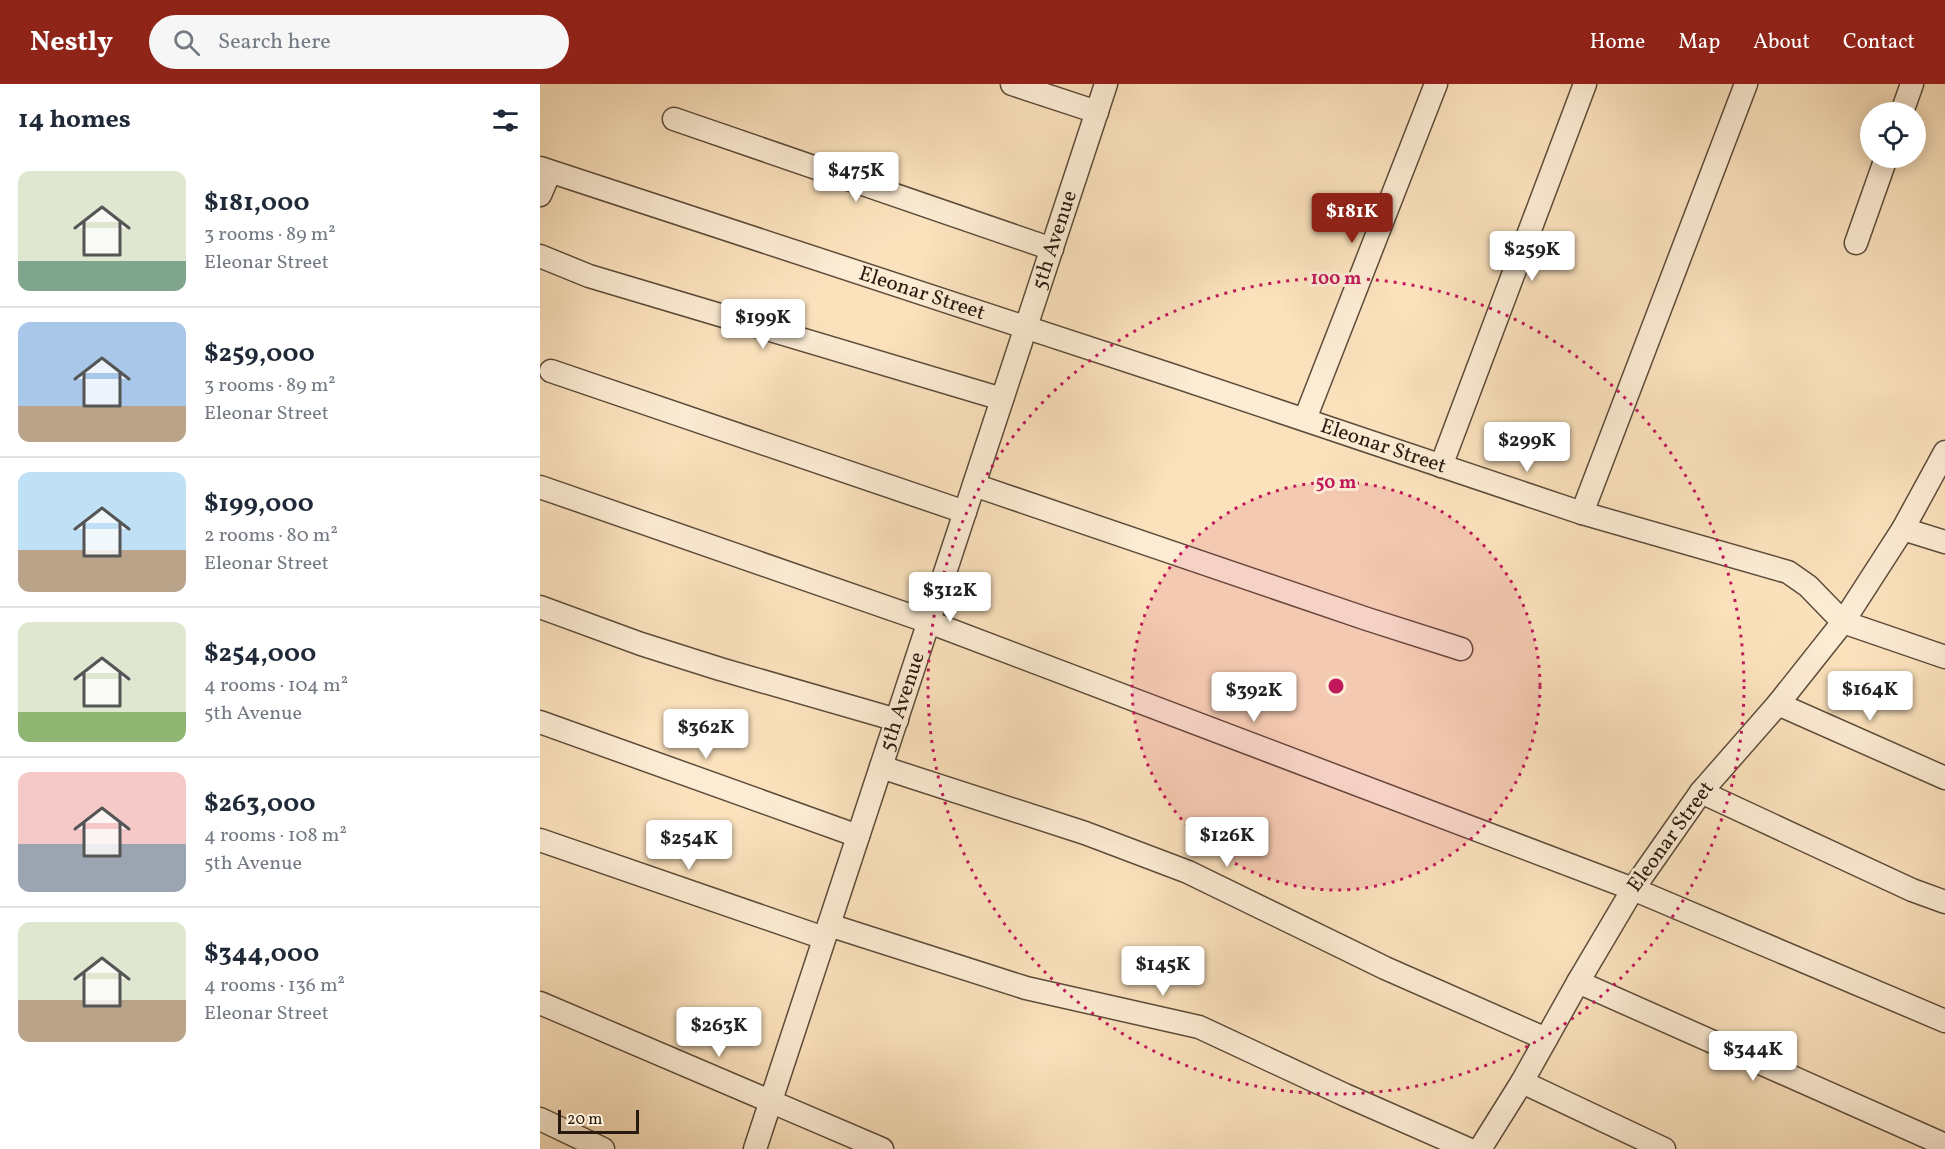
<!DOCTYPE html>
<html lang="en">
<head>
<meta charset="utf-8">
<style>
  body { margin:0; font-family:Vollkorn,serif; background:#f6f6f7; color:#1f2937; height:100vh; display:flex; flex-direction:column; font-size:22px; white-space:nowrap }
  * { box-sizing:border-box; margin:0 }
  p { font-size:20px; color:#747a83 }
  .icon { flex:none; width:33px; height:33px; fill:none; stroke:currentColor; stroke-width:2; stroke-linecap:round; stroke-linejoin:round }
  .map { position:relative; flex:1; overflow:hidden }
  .drawer { display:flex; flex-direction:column; background:#fff; width:540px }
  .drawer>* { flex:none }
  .buttons { position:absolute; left:1320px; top:18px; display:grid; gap:12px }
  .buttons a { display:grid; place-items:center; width:66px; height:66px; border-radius:50%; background:#fff; box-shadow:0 3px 15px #0003; font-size:30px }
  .scale { position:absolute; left:18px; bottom:15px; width:81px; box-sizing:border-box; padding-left:6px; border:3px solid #281a0f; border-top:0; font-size:16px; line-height:21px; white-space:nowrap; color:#281a0f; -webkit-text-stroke:4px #fcecd4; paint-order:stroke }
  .price { position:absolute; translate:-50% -51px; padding:0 14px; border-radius:6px; background:#fff; color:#222; font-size:20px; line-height:39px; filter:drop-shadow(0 2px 3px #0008) }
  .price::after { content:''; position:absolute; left:50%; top:36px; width:18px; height:14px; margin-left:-9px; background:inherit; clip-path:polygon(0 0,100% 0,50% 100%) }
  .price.on { background:#8f2418; color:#fff }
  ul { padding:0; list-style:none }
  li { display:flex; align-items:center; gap:18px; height:150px; padding:0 18px }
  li+li { border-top:2px solid #e0e1e3 }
  li span { display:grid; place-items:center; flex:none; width:168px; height:120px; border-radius:12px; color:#555 }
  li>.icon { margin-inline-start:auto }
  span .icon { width:72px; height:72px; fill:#fffc; stroke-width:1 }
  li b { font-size:26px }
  h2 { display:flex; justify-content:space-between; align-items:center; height:72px; padding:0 18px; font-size:26px }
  header { display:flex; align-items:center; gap:36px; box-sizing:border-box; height:84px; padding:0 30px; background:#8f2418; color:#fff }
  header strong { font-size:28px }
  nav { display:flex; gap:33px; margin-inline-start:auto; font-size:21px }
  .search { width:420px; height:54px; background:#f6f6f7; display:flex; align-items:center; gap:15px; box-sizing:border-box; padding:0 21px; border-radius:33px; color:#747a83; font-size:22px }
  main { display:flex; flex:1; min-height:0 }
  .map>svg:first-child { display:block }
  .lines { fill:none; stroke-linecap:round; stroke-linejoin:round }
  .street-casing { stroke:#5d4c3a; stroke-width:25 }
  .street { stroke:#fcecd4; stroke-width:22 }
  .ring { fill:none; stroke:#c2185b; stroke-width:3; stroke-dasharray:3 6 }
  .labels { text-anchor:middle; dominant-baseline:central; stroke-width:6; stroke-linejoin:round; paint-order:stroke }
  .street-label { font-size:21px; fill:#281a0f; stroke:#fcecd4 }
  .centre { fill:#c2185b; stroke:#fcecd4; stroke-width:3 }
  .ring-label { font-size:18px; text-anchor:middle; font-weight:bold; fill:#c2185b; stroke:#fcecd4; stroke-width:6; stroke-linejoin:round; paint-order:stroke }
</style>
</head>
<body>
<header>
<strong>Nestly</strong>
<div class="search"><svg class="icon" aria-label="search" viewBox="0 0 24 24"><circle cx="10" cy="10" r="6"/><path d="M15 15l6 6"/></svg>Search here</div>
<nav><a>Home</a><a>Map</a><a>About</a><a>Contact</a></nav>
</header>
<main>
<section class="drawer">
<h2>14 homes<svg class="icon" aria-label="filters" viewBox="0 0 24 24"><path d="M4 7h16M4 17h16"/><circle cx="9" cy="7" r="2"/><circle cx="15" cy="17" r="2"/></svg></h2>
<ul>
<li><span style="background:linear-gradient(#dfe7d0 75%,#7fa58c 0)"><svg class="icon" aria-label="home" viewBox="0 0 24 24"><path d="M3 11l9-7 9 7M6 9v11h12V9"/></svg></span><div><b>$181,000</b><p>3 rooms · 89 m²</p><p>Eleonar Street</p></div></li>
<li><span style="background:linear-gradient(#a9c7e8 70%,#b9a48a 0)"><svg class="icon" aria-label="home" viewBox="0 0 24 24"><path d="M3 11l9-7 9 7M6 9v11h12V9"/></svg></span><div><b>$259,000</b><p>3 rooms · 89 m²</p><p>Eleonar Street</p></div></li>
<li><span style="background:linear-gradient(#bfe0f5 65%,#b9a48a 0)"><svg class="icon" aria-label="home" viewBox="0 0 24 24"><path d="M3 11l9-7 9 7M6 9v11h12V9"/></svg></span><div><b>$199,000</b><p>2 rooms · 80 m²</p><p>Eleonar Street</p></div></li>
<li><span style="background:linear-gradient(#dfe7d0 75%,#8fb573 0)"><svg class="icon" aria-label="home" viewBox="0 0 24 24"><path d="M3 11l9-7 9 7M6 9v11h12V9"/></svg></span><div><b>$254,000</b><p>4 rooms · 104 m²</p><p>5th Avenue</p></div></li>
<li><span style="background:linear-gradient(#f6c9c9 60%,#9aa5b1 0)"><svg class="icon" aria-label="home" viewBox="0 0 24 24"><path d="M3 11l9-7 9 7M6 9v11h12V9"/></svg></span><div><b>$263,000</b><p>4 rooms · 108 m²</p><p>5th Avenue</p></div></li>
<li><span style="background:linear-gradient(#dfe7d0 65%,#b9a48a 0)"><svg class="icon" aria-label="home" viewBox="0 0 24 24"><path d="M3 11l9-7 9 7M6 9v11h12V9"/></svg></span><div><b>$344,000</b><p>4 rooms · 136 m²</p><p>Eleonar Street</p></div></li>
</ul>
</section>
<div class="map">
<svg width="1405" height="1065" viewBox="0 0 1405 1065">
  <rect width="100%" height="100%" fill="#fbe2bd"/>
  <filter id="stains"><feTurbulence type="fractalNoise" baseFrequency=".00333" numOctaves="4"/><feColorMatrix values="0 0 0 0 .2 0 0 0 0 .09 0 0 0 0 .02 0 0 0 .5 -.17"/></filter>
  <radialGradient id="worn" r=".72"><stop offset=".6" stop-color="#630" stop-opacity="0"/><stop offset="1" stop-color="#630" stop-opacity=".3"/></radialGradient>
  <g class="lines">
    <g class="street-casing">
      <g id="street">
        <path d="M472 0 557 28"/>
        <path d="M1362 28 1372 0"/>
        <path d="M134 35 512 165"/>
        <path id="s1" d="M0 84 634 292 1042 429 1248 488 1268 502 1303 538 1238 620 1161 708 1093 805 1038 898 982 998 940 1065"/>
        <path d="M0 111 10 88"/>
        <path d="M1316 159 1346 74"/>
        <path d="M0 172 49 192 462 315"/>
        <path d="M11 287 425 428"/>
        <path d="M765 335 896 0"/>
        <path d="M1405 368 1363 445 1303 538 1405 573"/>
        <path d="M901 382 1045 0"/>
        <path d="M434 401 827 535 921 565"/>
        <path d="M0 403 389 538 1093 805 1405 937"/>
        <path d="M1042 429 1206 0"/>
        <path d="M1363 445 1405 458"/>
        <path d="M0 523 101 560 180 585 357 636"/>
        <path d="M1238 620 1405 694"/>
        <path d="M0 638 318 752"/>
        <path d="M341 683 545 749 648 788 845 884 1006 955"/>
        <path d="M1161 708 1372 806 1405 818"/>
        <path d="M0 756 284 854"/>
        <path d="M289 841 486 904 659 943 805 1011 928 1065"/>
        <path d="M1038 898 1405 1061"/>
        <path d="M0 919 342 1065"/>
        <path d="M982 998 1124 1065"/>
        <path d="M0 1035 63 1065"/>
        <path id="s2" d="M215 1065 566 0"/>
      </g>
    </g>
    <use href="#street" class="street"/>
  </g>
  <circle cx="796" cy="602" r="204" fill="#c2185b" fill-opacity=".12"/>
  <g class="ring">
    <circle cx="796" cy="602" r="204"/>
    <circle cx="796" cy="602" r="408"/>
  </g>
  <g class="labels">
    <g class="street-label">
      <text stroke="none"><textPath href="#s2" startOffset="957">5th Avenue</textPath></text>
      <text stroke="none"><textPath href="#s1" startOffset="402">Eleonar Street</textPath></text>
      <text stroke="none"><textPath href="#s1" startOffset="888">Eleonar Street</textPath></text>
      <text stroke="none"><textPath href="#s2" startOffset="471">5th Avenue</textPath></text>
      <text transform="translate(1131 753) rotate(-54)">Eleonar Street</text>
    </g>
  </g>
  <circle cx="796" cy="602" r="9" class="centre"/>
  <g class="ring-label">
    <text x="796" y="200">100 m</text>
    <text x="796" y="404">50 m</text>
  </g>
  <rect width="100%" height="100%" filter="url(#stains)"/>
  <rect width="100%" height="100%" fill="url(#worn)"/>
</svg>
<div class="buttons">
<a><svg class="icon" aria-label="locate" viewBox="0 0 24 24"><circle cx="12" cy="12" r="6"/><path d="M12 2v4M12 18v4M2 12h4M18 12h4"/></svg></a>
</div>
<div class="scale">20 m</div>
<b class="price" style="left:316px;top:119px">$475K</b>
<b class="price on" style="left:812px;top:160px">$181K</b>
<b class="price" style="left:992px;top:198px">$259K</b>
<b class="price" style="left:223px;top:266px">$199K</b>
<b class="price" style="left:987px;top:389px">$299K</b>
<b class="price" style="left:410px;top:539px">$312K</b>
<b class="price" style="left:1330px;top:638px">$164K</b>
<b class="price" style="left:714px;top:639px">$392K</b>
<b class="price" style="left:166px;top:676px">$362K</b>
<b class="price" style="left:687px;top:784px">$126K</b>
<b class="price" style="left:149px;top:787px">$254K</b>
<b class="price" style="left:623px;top:913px">$145K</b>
<b class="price" style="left:179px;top:974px">$263K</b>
<b class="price" style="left:1213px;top:998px">$344K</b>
</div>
</main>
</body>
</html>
